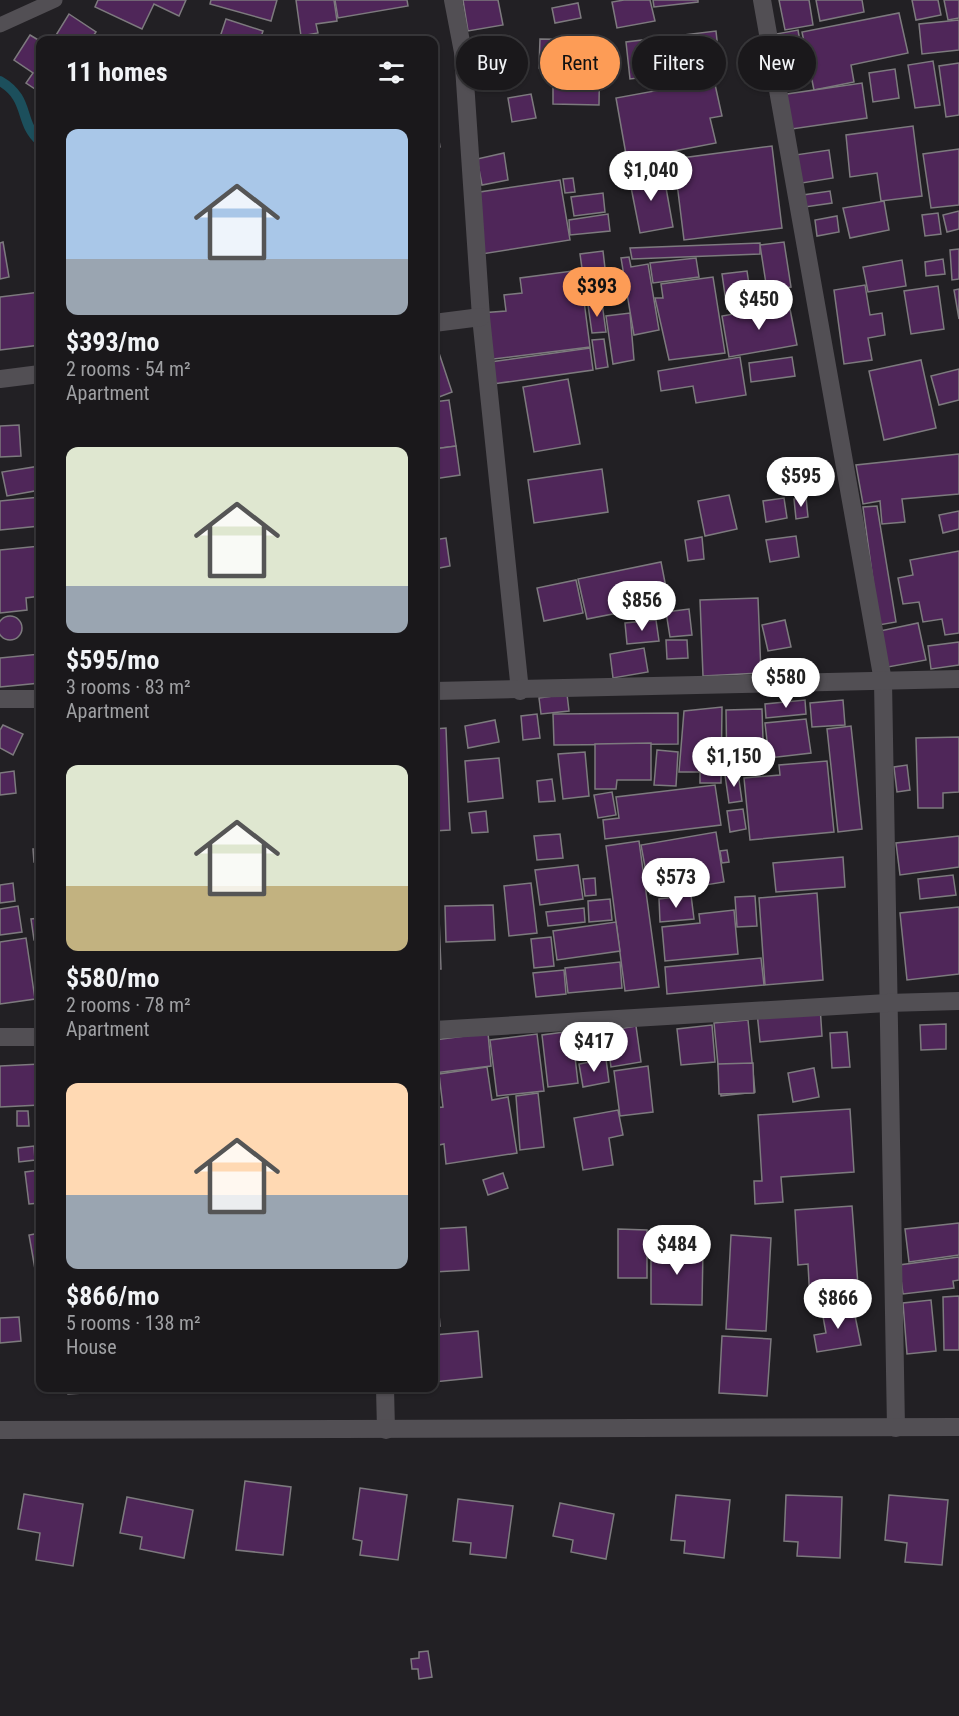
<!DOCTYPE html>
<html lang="en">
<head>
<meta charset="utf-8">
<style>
  body { margin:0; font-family:"Roboto Condensed",sans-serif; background:#232124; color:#f1f3f6; height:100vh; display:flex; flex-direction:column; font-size:22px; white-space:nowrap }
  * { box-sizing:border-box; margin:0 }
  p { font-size:20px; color:#9fa0a3 }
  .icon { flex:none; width:33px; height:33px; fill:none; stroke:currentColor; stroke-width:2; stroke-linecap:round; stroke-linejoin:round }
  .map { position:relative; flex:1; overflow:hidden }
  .drawer { position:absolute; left:36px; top:36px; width:402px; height:1356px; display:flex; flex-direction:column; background:#1a181b; border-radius:12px; box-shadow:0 2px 4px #0004,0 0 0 2px #38373a }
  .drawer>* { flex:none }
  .banner { position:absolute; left:456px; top:36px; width:412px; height:54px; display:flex; gap:12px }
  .price { position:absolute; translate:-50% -51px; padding:0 14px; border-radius:21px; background:#fff; color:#222; font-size:20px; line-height:39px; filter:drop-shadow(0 2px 3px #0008) }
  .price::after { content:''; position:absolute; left:50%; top:36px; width:18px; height:14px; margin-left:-9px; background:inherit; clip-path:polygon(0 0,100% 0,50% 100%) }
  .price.selected { background:#fd9c56; color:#111 }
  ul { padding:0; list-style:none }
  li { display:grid; align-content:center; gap:12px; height:318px; padding:0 30px }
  li span { display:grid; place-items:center; height:186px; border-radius:12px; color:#555 }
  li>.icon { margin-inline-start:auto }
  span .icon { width:108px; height:108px; fill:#fffc; stroke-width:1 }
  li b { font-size:26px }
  h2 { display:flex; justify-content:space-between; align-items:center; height:72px; padding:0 30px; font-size:26px }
  .chip { padding:0 21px; border-radius:27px; background:#1a181b; box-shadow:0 2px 4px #0004,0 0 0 2px #38373a; font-size:21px; line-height:54px }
  .chip.selected { background:#fd9c56; color:#111 }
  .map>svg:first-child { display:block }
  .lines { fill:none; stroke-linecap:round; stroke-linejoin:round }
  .stream { stroke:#1c4f5c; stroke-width:10 }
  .building { fill:#4f2659; stroke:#7d7a7e; stroke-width:1.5 }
  .lane { stroke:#524f54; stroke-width:15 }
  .street { stroke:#524f54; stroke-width:18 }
  .secondary { stroke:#524f54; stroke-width:18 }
</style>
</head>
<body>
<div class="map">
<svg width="959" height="1716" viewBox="0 0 959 1716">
  <rect width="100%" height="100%" fill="#222024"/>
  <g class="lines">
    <path class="stream" d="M0 81C31 99 18 122 40 141"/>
  </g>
  <g class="building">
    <path d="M98 0H186L179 16 154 4 142 29 95 7Z"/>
    <path d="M211 0H277L271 21 210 4Z"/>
    <path d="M296 0H334L337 21 316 24 318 33 301 36Z"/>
    <path d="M335 0H407L408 6 338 18Z"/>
    <path d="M463 0H498L503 25 468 31Z"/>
    <path d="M624 0H650L655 21 617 28 612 2Z"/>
    <path d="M653 0H698V2L654 7Z"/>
    <path d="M779 0H809L813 25 785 30Z"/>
    <path d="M816 0H862L864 12 820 21Z"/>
    <path d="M912 0H938L941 15 916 20Z"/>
    <path d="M944 0H959V18L948 20Z"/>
    <path d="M578 3 581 18 555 23 552 8Z"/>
    <path d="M899 13 908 53 851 65 854 82 814 90 802 32Z"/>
    <path d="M69 14 96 32 90 40H53Z"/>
    <path d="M226 19 263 31 260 40H219Z"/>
    <path d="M959 20V50L922 54 919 24Z"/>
    <path d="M798 30 801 47 779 51 776 34Z"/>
    <path d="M716 31 720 68 630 79 626 42Z"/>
    <path d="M30 35 40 41V81L35 89 26 83 33 73 14 60Z"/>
    <path d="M540 39 600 40 599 105 553 104V69L539 68Z"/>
    <path d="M437 44 439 61 434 62V45Z"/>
    <path d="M933 61 940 105 915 108 908 65Z"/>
    <path d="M959 63V115L946 117 939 66Z"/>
    <path d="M895 69 899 98 873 102 869 73Z"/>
    <path d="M714 80 722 116 710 118 716 143 627 160 616 98Z"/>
    <path d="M862 83 867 118 785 130 780 95Z"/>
    <path d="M531 94 536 118 512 122 508 98Z"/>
    <path d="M434 108 440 147 434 148Z"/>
    <path d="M913 126 922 196 881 201 877 173 850 177 846 135Z"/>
    <path d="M772 146 782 228 684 240 674 159Z"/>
    <path d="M959 149V205L931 208 923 154Z"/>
    <path d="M829 150 833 178 802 183 795 155Z"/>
    <path d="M504 153 508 180 482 185 477 159Z"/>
    <path d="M663 171 673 227 640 233 629 177Z"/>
    <path d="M573 178 575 192 565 193 563 179Z"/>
    <path d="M560 180 570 240 482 254 473 193Z"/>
    <path d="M830 191 832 203 805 207 803 195Z"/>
    <path d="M603 193 605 212 574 216 571 197Z"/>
    <path d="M884 201 889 230 850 238 843 208Z"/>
    <path d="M959 211V229L947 232 943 215Z"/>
    <path d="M938 213 941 234 925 236 922 215Z"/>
    <path d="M608 214 610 231 570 235 569 220Z"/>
    <path d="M837 216 839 232 817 236 815 220Z"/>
    <path d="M3 242 9 277 0 279V243Z"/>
    <path d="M784 242 791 287 767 290 760 245Z"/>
    <path d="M760 243V254L632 259 630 248Z"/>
    <path d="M959 249V279L952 280 950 250Z"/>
    <path d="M603 251 608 294 586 297 580 254Z"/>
    <path d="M629 257 631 267 648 264 659 330 634 335 621 258Z"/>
    <path d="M696 258 699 277 653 283 650 263Z"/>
    <path d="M943 259 945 274 926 276 925 262Z"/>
    <path d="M902 260 906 286 868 292 863 267Z"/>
    <path d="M580 270 590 347 485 360 480 313 506 311 504 295 522 293 520 278Z"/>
    <path d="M747 271 752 305 727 309 722 274Z"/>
    <path d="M713 277 725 353 669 360 655 298H663L661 284Z"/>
    <path d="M434 282 439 300 434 302Z"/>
    <path d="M865 285 870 315 882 313 885 335 868 338 872 360 844 364 834 290Z"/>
    <path d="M938 286 944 329 911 334 904 291Z"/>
    <path d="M959 289V319L954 290Z"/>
    <path d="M40 292V345L0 350V297Z"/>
    <path d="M602 303 606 332 592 333 588 305Z"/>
    <path d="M789 304 797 345 729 357 722 316Z"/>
    <path d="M630 313 634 360 613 364 606 316Z"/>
    <path d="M434 338 452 392 434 399Z"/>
    <path d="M604 339 608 367 596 369 592 340Z"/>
    <path d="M590 348 593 370 493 384 490 362Z"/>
    <path d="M740 357 746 395 696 403 693 386 661 391 658 371Z"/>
    <path d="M792 357 795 376 751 382 749 363Z"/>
    <path d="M921 360 936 428 884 440 869 371Z"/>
    <path d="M959 369V400L939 405 931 376Z"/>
    <path d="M568 379 580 444 534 452 523 387Z"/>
    <path d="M449 400 456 446 434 449V402Z"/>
    <path d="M19 425 21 456 0 457V426Z"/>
    <path d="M456 446 460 475 434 479V449Z"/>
    <path d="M959 454V494L902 499 905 522 882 524 880 501 863 504 856 465Z"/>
    <path d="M40 466V490L7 496 2 472Z"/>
    <path d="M602 469 608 512 534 523 528 480Z"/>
    <path d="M729 495 737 529 705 536 698 501Z"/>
    <path d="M40 497V526L0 530V501Z"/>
    <path d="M806 497 808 517 796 519 794 499Z"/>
    <path d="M784 498 787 518 766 522 763 501Z"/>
    <path d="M877 506 896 622 879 625 863 507Z"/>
    <path d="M959 511V529L943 533 939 515Z"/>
    <path d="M796 536 799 557 770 562 766 540Z"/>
    <path d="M702 537 704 559 688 561 685 540Z"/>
    <path d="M446 538 450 566 434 569V540Z"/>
    <path d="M40 546V596L26 598 27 610 0 613V550Z"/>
    <path d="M959 551V633L945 635 942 619 923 622 919 602 903 604 898 578 913 575 910 560Z"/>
    <path d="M661 562 669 603 587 619 578 579Z"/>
    <path d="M576 580 583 613 544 621 537 588Z"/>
    <path d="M758 598 761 673 703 676 700 600Z"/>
    <path d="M689 609 692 635 670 637 666 612Z"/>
    <circle cx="10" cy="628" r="12"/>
    <path d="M656 620 659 641 627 644 625 623Z"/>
    <path d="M785 620 791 647 768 651 762 625Z"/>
    <path d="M918 623 926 660 888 667 880 631Z"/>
    <path d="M434 633 438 666H434Z"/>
    <path d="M666 640H687L688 658 667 659Z"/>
    <path d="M959 642V665L931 669 928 646Z"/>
    <path d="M644 648 648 672 613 678 610 654Z"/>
    <path d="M40 654V683L0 687V658Z"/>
    <path d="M567 694 569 711 541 714 539 698Z"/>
    <path d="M805 700 806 714 766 718 765 704Z"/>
    <path d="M843 700 845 725 812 727 810 703Z"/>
    <path d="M722 707 721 783H700V772H679L684 711Z"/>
    <path d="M762 709 764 771 727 772 726 710Z"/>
    <path d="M678 713V744L554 745 553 714Z"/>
    <path d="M537 714 540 738 523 740 521 716Z"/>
    <path d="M806 719 811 753 769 758 765 723Z"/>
    <path d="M495 720 499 742 468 748 465 726Z"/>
    <path d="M3 725 23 734 13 755 0 748V730Z"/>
    <path d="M851 726 862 829 838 832 827 729Z"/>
    <path d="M446 728 450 830 434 831V729Z"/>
    <path d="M959 737V792L943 793V808H918L916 738Z"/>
    <path d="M651 743V780H617L616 789H595V744Z"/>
    <path d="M657 750 678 752 676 786 654 785Z"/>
    <path d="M585 752 589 796 563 799 558 754Z"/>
    <path d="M499 758 503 798 468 802 465 761Z"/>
    <path d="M827 761 834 832 750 840 744 778 780 775 779 765Z"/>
    <path d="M907 765 910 790 897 792 894 767Z"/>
    <path d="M14 771 16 793 0 795V773Z"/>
    <path d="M738 773 742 801 729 803 725 775Z"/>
    <path d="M552 779 555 801 539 802 537 781Z"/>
    <path d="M715 785 721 825 605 839 603 820 619 818 616 797Z"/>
    <path d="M612 792 616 815 598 818 594 795Z"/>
    <path d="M743 809 746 829 730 832 727 811Z"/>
    <path d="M486 811 488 832 472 833 469 813Z"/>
    <path d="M716 832 724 882 650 894 641 845Z"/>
    <path d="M560 834 563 858 537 860 534 836Z"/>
    <path d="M959 836V867L900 875 896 843Z"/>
    <path d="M639 841 659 987 625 991 606 846Z"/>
    <path d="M33 849H40V862H34Z"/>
    <path d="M727 850 729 862 722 863 720 851Z"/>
    <path d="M843 857 845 887 776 892 773 863Z"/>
    <path d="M578 865 583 899 540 905 535 870Z"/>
    <path d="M953 875 956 895 920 899 918 879Z"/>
    <path d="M595 878 596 895 585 896 583 879Z"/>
    <path d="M13 883 15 901 0 903V885Z"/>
    <path d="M531 883 537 933 509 936 504 886Z"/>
    <path d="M817 893 823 980 765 985 759 898Z"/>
    <path d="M691 895 694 919 660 922 659 899Z"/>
    <path d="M755 896 757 926 737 927 735 897Z"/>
    <path d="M610 899 612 920 589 922 588 901Z"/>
    <path d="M493 905 495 940 446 942 445 906Z"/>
    <path d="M18 906 22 932 0 935V909Z"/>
    <path d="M959 907V974L907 980 900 913Z"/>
    <path d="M584 908 585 922 548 926 546 912Z"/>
    <path d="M734 910 738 954 665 961 662 927 700 923 699 914Z"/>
    <path d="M434 917H439L441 969H434Z"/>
    <path d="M40 918V939L34 940 31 919Z"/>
    <path d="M616 922 620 951 557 960 553 931Z"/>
    <path d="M551 937 554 966 534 968 531 939Z"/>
    <path d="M26 938 35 999 0 1004V942Z"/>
    <path d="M761 958 764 985 667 994 665 967Z"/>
    <path d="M620 962 622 988 568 993 565 968Z"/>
    <path d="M564 970 566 994 536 997 533 973Z"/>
    <path d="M820 1006 822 1036 760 1042 757 1012Z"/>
    <path d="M748 1020 755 1092 721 1096 714 1023Z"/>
    <path d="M946 1024V1049L921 1050 920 1025Z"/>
    <path d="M712 1025 715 1062 681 1065 677 1029Z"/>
    <path d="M636 1026 641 1062 611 1067 606 1031Z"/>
    <path d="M572 1031 578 1083 548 1087 542 1035Z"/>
    <path d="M847 1032 850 1067 832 1068 830 1033Z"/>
    <path d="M488 1033 491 1066 434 1073V1040Z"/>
    <path d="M537 1034 544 1091 497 1096 490 1040Z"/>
    <path d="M606 1059 609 1082 583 1087 579 1064Z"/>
    <path d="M753 1063 754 1093 719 1094 718 1064Z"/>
    <path d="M40 1064V1105L0 1107V1066Z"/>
    <path d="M648 1066 653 1112 620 1116 614 1071Z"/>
    <path d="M487 1067 492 1100 508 1097 517 1153 446 1164 444 1144 434 1146V1108L443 1107 439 1074Z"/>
    <path d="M814 1068 819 1097 793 1102 788 1073Z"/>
    <path d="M538 1093 544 1147 520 1150 516 1096Z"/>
    <path d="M850 1109 854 1172 781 1177 783 1202 755 1204 754 1181H762L758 1115Z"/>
    <path d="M618 1110 623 1135 609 1138 613 1165 583 1170 574 1118Z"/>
    <path d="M17 1111H28L29 1126H17Z"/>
    <path d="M34 1146 35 1160 19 1162 18 1148Z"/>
    <path d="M40 1170V1203L29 1204 25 1172Z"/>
    <path d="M503 1173 508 1188 488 1195 483 1180Z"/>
    <path d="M852 1206 859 1298 810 1301 808 1264 798 1265 795 1210Z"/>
    <path d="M959 1223V1255L909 1262 905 1229Z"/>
    <path d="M466 1227 469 1270 434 1272V1229Z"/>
    <path d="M618 1229 647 1230V1278H618Z"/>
    <path d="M40 1233V1268L35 1269 29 1235Z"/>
    <path d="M731 1235 771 1238 766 1331 726 1329Z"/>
    <path d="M651 1248H703L702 1305 651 1304Z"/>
    <path d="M959 1257V1280L953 1281 954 1288 903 1294 899 1265Z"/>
    <path d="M959 1296V1350H944L943 1297Z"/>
    <path d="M931 1300 936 1351 907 1354 903 1303Z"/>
    <path d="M853 1306 861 1345 817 1352 814 1335 826 1333 822 1311Z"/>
    <path d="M434 1314H439L440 1326 434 1327Z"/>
    <path d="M19 1317 21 1341 0 1343V1318Z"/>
    <path d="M478 1331 482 1377 434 1382V1335Z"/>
    <path d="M722 1336 771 1339 767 1396 719 1393Z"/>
    <path d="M49 1388H64V1392L49 1393Z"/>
    <path d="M67 1388H82L83 1393 68 1394Z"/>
    <path d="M245 1481 291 1487 283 1555 236 1550Z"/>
    <path d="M360 1488 407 1495 398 1560 360 1555 362 1541 353 1539Z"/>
    <path d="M24 1494 83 1504 73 1566 36 1560 40 1533 18 1529Z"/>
    <path d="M676 1495 730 1500 724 1558 684 1553 685 1541 671 1540Z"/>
    <path d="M786 1495 842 1497 840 1558 797 1556 798 1542 784 1541Z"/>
    <path d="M889 1495 948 1500 942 1565 905 1562 907 1543 885 1540Z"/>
    <path d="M127 1497 193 1510 184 1558 140 1549 142 1537 120 1533Z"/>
    <path d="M458 1499 513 1506 506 1558 470 1554 471 1543 453 1541Z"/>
    <path d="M560 1503 614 1514 606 1559 571 1552 573 1540 553 1536Z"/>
    <path d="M428 1651 432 1677 419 1679 418 1669H412L411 1659 419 1658V1652Z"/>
  </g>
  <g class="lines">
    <path class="lane" d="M0 25 55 0"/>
    <g class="street">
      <path d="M453 0 463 52 481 317 520 691"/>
      <path d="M762 0 883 681 896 1428"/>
      <path d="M434 323 481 317"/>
      <path d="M0 379 40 374"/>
      <path d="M434 691 959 679"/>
      <path d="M0 699H40"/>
      <path d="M434 1030 887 1003 959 1001"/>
      <path d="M0 1037H40"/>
      <path d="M385 1388 386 1430"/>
    </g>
    <path class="secondary" d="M0 1430 959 1427"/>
  </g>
</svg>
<b class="price" style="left:651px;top:202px">$1,040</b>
<b class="price selected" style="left:597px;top:318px">$393</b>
<b class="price" style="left:759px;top:331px">$450</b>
<b class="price" style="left:801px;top:508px">$595</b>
<b class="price" style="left:642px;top:632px">$856</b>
<b class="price" style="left:786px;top:709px">$580</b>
<b class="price" style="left:734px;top:788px">$1,150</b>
<b class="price" style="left:676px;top:909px">$573</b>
<b class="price" style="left:594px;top:1073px">$417</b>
<b class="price" style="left:677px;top:1276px">$484</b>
<b class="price" style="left:838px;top:1330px">$866</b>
<div class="banner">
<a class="chip">Buy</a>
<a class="chip selected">Rent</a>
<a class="chip">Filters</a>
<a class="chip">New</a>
</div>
<section class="drawer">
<h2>11 homes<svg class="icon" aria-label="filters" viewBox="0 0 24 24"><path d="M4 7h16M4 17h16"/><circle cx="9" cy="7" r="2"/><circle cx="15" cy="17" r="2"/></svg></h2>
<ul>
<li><span style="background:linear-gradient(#a9c7e8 70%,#9aa5b1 0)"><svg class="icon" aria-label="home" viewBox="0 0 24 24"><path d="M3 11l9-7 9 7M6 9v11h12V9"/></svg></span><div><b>$393/mo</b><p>2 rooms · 54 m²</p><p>Apartment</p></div></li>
<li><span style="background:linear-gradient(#dfe7d0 75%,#9aa5b1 0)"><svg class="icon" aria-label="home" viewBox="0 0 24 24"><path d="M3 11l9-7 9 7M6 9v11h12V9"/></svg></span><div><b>$595/mo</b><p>3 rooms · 83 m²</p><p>Apartment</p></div></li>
<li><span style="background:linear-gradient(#dfe7d0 65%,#c2b280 0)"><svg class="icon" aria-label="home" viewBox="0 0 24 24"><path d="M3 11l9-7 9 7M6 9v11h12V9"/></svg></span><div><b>$580/mo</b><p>2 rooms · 78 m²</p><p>Apartment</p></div></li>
<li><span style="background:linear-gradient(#ffd9b3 60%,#9aa5b1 0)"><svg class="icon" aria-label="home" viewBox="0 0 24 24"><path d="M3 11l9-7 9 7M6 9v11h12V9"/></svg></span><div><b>$866/mo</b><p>5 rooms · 138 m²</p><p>House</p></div></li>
</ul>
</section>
</div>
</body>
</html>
